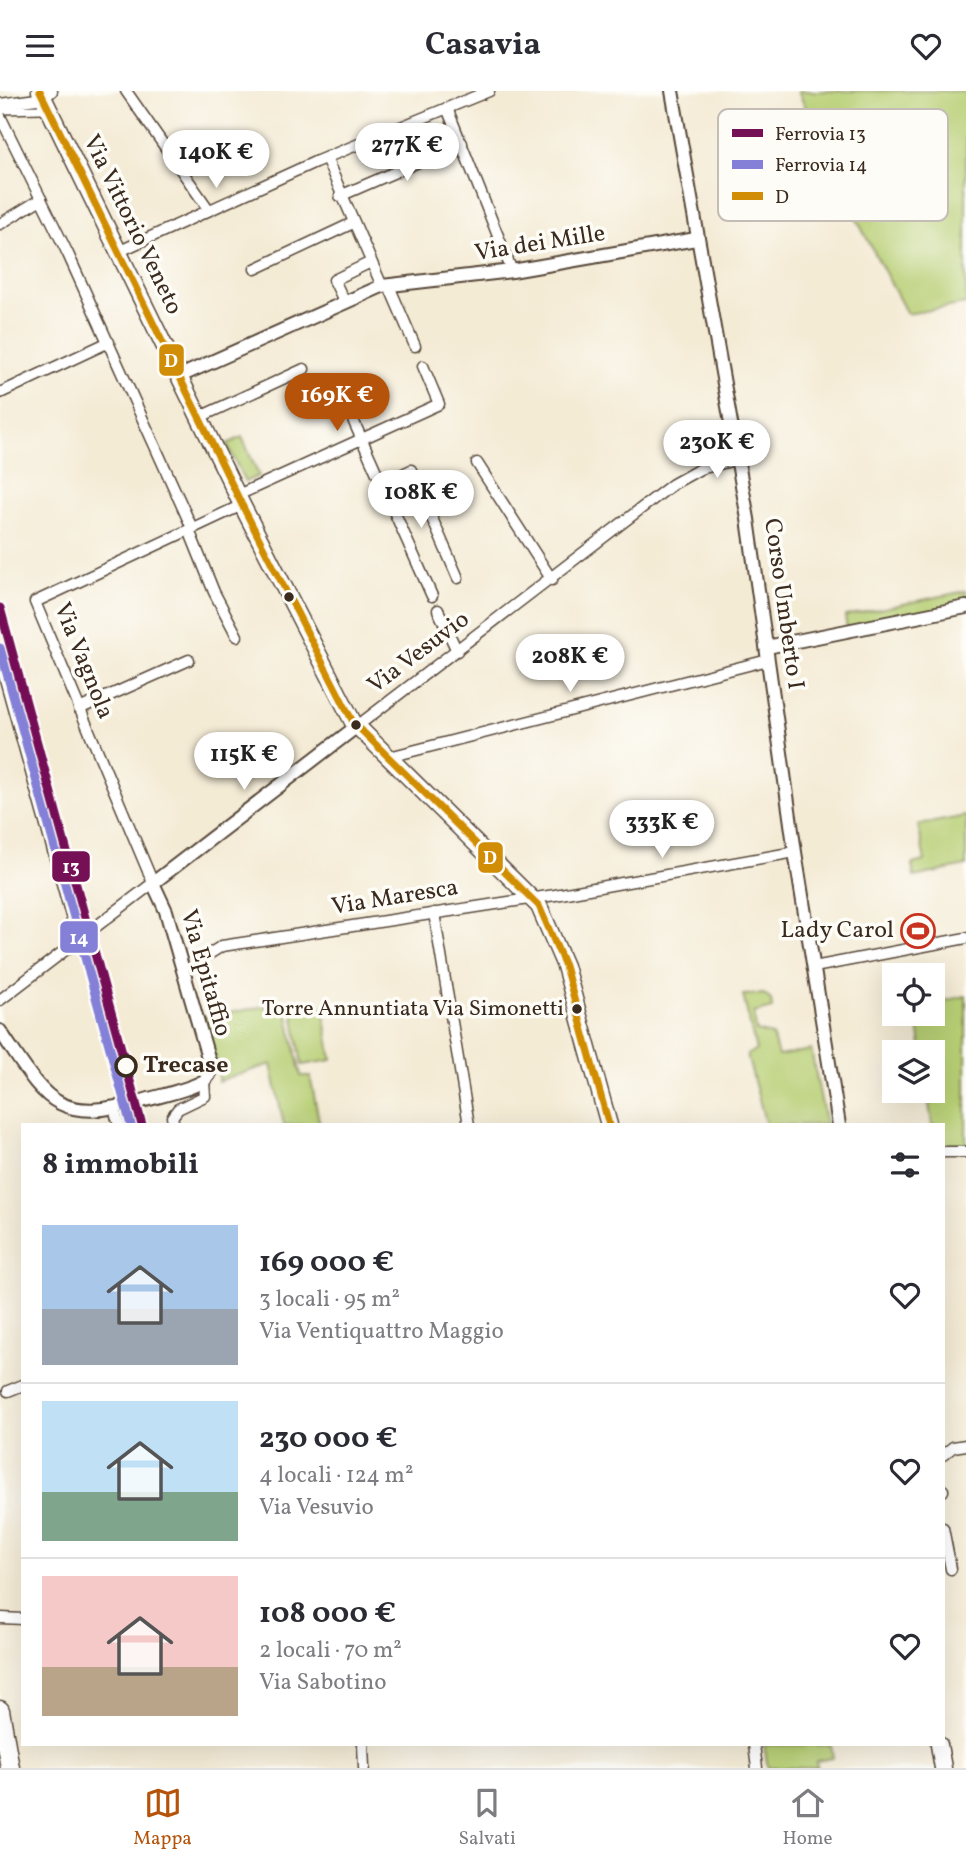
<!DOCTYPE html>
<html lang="it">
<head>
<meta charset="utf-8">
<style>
  body { margin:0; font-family:Vollkorn,serif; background:#f7f7f7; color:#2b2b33; height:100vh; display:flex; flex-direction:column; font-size:26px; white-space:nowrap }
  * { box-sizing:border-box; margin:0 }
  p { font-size:23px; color:#7c7c81 }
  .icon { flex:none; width:38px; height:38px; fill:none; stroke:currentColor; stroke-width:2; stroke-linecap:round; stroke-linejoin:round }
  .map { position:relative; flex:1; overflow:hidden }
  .side { position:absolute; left:21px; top:1032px; width:924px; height:623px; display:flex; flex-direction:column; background:#fff; border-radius:0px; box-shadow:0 7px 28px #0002 }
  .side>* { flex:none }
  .controls { position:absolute; left:882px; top:872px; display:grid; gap:14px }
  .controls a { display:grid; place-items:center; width:63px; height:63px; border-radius:0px; background:#fff; box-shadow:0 7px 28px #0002; font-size:35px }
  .price { position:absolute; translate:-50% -60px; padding:0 16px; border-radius:24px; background:#fff; color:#222; font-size:23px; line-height:46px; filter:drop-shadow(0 2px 4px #0008) }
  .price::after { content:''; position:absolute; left:50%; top:42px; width:21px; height:16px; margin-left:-10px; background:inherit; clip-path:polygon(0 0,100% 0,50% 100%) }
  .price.current { background:#b45309; color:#fff }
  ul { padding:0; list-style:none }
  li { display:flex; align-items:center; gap:21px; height:175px; padding:0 21px }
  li+li { border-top:2px solid #e1e1e2 }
  li span { display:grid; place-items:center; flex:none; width:196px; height:140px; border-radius:0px; color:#555 }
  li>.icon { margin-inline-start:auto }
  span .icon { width:84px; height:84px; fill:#fffc; stroke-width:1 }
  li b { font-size:30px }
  h2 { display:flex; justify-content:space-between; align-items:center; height:84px; padding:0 21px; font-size:30px }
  header { display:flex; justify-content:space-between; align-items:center; height:91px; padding:0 21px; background:#fff; font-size:32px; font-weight:700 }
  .dock { display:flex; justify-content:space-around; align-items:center; height:98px; border-top:2px solid #e1e1e2; background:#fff; font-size:19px; color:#7c7c81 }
  .dock a { display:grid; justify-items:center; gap:4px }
  .dock .current { color:#b45309 }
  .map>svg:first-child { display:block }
  .green { fill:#b8cf74; stroke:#7a7c49; stroke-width:2 }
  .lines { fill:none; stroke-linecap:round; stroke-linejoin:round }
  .pedestrian-casing { stroke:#574739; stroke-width:10 }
  .minor-casing { stroke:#574739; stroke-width:13 }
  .tertiary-casing { stroke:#574739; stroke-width:16 }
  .primary-casing { stroke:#574739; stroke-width:19 }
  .motorway-casing { stroke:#574739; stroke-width:21 }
  .pedestrian { stroke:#fff; stroke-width:7 }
  .minor { stroke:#fff; stroke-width:10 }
  .tertiary { stroke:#fff; stroke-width:12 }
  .primary { stroke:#fff; stroke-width:16 }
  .motorway { stroke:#fff; stroke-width:18 }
  .bus-1-casing { stroke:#fdfcf7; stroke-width:12 }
  .bus-1 { stroke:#d18d06; stroke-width:7 }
  .rail-1-casing { stroke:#fdfcf7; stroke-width:14 }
  .rail-2-casing { stroke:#fdfcf7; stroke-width:14 }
  .rail-1 { stroke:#751056; stroke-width:9 }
  .rail-2 { stroke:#8480d7; stroke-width:9 }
  .bus-dot { fill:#3b2a1e; stroke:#fdfcf7; stroke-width:2.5 }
  .stop-dot { fill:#fdfcf7; stroke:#3b2a1e; stroke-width:3.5 }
  .labels { text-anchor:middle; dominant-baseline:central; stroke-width:7; stroke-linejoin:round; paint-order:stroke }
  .bus-label { font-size:22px; fill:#3b2a1e; stroke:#fdfcf7; text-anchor:end }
  .street-label { font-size:24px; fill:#3b2a1e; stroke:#fdfcf7 }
  .poi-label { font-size:24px; fill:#3b2a1e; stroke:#fdfcf7; text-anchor:end }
  .stop-label { font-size:24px; font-weight:bold; fill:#3b2a1e; stroke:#fdfcf7; text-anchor:start }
  .key { fill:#fdfcf7; stroke:#c3bdb6; stroke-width:2 }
  .key-label { font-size:19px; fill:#3b2a1e }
  .line-badge { stroke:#fdfcf7; stroke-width:2.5 }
  .badge-label { font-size:19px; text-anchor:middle; font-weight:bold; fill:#fff }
</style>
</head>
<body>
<header><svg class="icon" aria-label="menu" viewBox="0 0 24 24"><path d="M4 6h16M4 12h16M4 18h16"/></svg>Casavia<svg class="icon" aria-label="heart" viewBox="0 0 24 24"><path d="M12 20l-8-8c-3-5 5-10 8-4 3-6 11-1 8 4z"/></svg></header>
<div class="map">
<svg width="966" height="1677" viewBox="0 0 966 1677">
  <rect width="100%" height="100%" fill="#fdfcf7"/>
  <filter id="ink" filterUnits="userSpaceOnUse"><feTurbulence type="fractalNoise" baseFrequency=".0143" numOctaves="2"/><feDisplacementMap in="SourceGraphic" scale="14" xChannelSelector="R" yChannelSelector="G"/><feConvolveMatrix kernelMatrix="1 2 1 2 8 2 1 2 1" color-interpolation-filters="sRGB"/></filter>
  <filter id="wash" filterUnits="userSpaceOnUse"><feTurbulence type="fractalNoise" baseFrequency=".00686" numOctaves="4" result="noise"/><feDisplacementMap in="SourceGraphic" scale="28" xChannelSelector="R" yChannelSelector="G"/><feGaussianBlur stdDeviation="1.57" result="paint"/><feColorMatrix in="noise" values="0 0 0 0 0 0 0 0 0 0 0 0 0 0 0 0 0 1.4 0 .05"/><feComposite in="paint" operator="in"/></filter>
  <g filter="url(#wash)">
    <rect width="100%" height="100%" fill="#f4ebd5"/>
    <g class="green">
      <path d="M798 0H966V213L907 223 845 106Z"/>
      <path d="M242 346 259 385 245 391 227 353Z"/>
      <path d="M966 500V515L847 539 845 525Z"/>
      <path d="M966 725V775L914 786 912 773 925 770 918 734Z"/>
      <path d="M764 903 771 909 772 917 754 922 756 940 772 944 778 965 811 959 826 1034H766L747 964 756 959 743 904Z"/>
      <path d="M966 905V1053L943 1054V1034H932L927 999H933V961H922L916 922H933V912Z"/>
      <path d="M285 912 301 985H310L320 1034H284L271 973 218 990 219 979 203 926Z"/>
      <path d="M323 916 332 969 302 974 293 921Z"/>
      <path d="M764 1654H831L833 1667 816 1670 817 1677H768Z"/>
    </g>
  </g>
  <g filter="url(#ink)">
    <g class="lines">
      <g class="pedestrian-casing">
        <path id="pedestrian" d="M2 19 41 18"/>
      </g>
      <g class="minor-casing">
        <g id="minor">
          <path d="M126 0 209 119"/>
          <path d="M0 13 44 7 52 0"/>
          <path d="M447 17 512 180"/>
          <path d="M0 25 68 163 192 437"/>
          <path d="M326 67 382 195"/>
          <path d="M340 105 462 52"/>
          <path d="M0 133 41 108"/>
          <path d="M120 160 315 71 489 0"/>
          <path d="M255 178 353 132"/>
          <path d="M389 195 415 255"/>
          <path d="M345 212 334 189 371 171"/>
          <path d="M0 302 109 251"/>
          <path d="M345 311 432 505"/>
          <path d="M200 326 304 278"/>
          <path d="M477 372 552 489"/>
          <path d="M382 393 411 379 458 487"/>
          <path d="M238 404 439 313 423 275"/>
          <path d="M189 439 214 501 237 545"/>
          <path d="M438 519 457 560"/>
          <path d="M0 570 78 850"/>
          <path d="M79 618 189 569"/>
          <path d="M356 636 673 393 700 378 739 368"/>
          <path d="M388 669 393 665 768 569"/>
          <path d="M434 822 469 1034"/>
          <path d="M209 863 222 855 555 804 795 761"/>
          <path d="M814 876 966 847"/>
          <path d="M0 909 153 792 35 511 242 414"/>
          <path d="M114 1018 119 1034"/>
          <path d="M174 1034 172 1026 178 1018 205 1005 204 990"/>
          <path d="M943 1061H966"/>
          <path d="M8 1300 23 1294"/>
          <path d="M943 1364 953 1356 966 1354"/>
          <path d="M943 1399V1400"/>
          <path d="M943 1437 951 1478"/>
          <path d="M1 1527 23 1528"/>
          <path d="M363 1654 364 1677"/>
          <path d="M754 1654 757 1677"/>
        </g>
      </g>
      <g class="tertiary-casing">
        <g id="tertiary">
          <path d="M672 0 748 428 795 761 839 1034"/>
          <path d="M180 285 382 195 512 180 696 148"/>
          <path d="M767 556 966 516"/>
          <path d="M0 940C46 1008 54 1034 142 1010 162 1004 186 1000 204 990L209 984V970L166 820 153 792 356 636"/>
        </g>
      </g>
      <g class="primary-casing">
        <g id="primary">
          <path d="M40 0 242 414 353 631 539 815 565 875 609 1034"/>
          <path d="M939 1654 943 1677"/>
        </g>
      </g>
      <g class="motorway-casing">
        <path id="motorway" d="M0 1619 10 1677"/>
      </g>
      <use href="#pedestrian" class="pedestrian"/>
      <use href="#minor" class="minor"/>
      <use href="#tertiary" class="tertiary"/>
      <use href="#primary" class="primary"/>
      <use href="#motorway" class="motorway"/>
      <g class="bus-1-casing">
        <path id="bus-1" d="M40 0 242 414 353 631 539 815 565 875 609 1034"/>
      </g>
      <use href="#bus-1" class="bus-1"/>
      <g class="rail-1-casing">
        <path id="rail-1" d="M0 517 142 1034"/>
      </g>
      <g class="rail-2-casing">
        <path id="rail-2" d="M0 557 131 1034"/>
      </g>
      <use href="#rail-1" class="rail-1"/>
      <use href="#rail-2" class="rail-2"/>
    </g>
  </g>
  <defs>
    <g id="stadium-ring" transform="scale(1.75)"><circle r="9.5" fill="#fdfcf7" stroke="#c8321e" stroke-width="1.5"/><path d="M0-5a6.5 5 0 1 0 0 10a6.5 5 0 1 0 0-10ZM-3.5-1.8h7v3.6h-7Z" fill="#c8321e"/></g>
  </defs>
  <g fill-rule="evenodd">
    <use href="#stadium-ring" x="918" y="840"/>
  </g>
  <g class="bus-dot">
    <circle cx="289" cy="506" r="6"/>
    <circle cx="356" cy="634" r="6"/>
    <circle cx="577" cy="918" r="6"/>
  </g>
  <circle class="stop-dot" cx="126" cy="975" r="10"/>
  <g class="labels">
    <g class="bus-label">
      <text x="564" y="918">Torre Annuntiata Via Simonetti</text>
    </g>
    <g class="street-label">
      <text transform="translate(132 134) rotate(64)">Via Vittorio Veneto</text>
      <text transform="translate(540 153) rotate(-9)">Via dei Mille</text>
      <text transform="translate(783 513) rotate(82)">Corso Umberto I</text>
      <text transform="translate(419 562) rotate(-37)">Via Vesuvio</text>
      <text transform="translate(83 570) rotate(68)">Via Vagnola</text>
      <text transform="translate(395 807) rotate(-9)">Via Maresca</text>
      <text transform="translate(205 882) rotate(74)">Via Epitaffio</text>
    </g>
    <g class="poi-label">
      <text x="894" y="840">Lady Carol</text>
    </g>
    <g class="stop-label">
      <text x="143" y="975">Trecase</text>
    </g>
  </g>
  <rect x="718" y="18" width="230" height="112" rx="10" class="key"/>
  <rect x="732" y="38" width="31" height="8" fill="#751056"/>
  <rect x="732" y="69" width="31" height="9" fill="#8480d7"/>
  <rect x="732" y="101" width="31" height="8" fill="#d18d06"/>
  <g class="key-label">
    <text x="775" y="49">Ferrovia 13</text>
    <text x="775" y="80">Ferrovia 14</text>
    <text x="775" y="112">D</text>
  </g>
  <g class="line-badge">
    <rect x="158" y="252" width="27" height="34" rx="7" fill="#d18d06"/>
    <rect x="477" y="750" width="27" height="33" rx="7" fill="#d18d06"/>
    <rect x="51" y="759" width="40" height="33" rx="7" fill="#751056"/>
    <rect x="59" y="829" width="40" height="34" rx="7" fill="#8480d7"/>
  </g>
  <g class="badge-label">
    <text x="171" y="276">D</text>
    <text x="490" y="773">D</text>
    <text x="71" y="782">13</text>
    <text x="79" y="853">14</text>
  </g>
</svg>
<div class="controls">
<a><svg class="icon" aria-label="locate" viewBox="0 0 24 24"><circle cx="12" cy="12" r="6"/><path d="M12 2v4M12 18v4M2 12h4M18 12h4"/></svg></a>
<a><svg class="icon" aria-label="layers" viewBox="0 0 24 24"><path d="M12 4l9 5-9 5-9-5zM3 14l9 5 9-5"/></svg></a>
</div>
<b class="price" style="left:407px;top:92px">277K €</b>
<b class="price" style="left:216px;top:99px">140K €</b>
<b class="price current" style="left:337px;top:342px">169K €</b>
<b class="price" style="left:717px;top:389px">230K €</b>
<b class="price" style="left:421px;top:439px">108K €</b>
<b class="price" style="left:570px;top:603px">208K €</b>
<b class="price" style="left:244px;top:701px">115K €</b>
<b class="price" style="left:662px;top:769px">333K €</b>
<section class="side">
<h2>8 immobili<svg class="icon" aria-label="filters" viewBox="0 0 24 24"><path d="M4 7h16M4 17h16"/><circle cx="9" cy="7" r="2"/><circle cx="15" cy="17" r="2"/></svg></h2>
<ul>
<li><span style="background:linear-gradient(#a9c7e8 60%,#9aa5b1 0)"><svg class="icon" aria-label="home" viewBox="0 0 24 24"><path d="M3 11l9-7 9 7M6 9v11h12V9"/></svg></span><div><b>169 000 €</b><p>3 locali · 95 m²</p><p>Via Ventiquattro Maggio</p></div><svg class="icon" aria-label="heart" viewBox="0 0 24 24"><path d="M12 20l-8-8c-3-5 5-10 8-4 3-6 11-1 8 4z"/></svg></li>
<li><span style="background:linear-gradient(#bfe0f5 65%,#7fa58c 0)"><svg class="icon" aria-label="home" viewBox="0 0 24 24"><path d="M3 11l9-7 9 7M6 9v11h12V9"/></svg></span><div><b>230 000 €</b><p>4 locali · 124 m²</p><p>Via Vesuvio</p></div><svg class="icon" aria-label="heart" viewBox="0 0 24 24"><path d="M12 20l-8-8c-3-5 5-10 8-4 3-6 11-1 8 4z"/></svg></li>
<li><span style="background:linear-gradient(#f6c9c9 65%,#b9a48a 0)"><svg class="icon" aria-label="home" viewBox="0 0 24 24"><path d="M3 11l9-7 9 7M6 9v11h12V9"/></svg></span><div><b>108 000 €</b><p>2 locali · 70 m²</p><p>Via Sabotino</p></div><svg class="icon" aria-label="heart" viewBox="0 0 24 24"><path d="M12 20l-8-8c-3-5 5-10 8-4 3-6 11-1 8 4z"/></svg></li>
</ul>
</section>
</div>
<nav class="dock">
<a class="current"><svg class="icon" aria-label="map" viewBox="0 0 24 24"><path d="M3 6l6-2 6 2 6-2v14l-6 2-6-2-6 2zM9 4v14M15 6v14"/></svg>Mappa</a>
<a><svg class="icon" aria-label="saved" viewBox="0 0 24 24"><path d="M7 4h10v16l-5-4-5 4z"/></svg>Salvati</a>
<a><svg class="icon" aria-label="home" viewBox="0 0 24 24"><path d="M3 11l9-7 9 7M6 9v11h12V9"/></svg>Home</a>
</nav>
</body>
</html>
